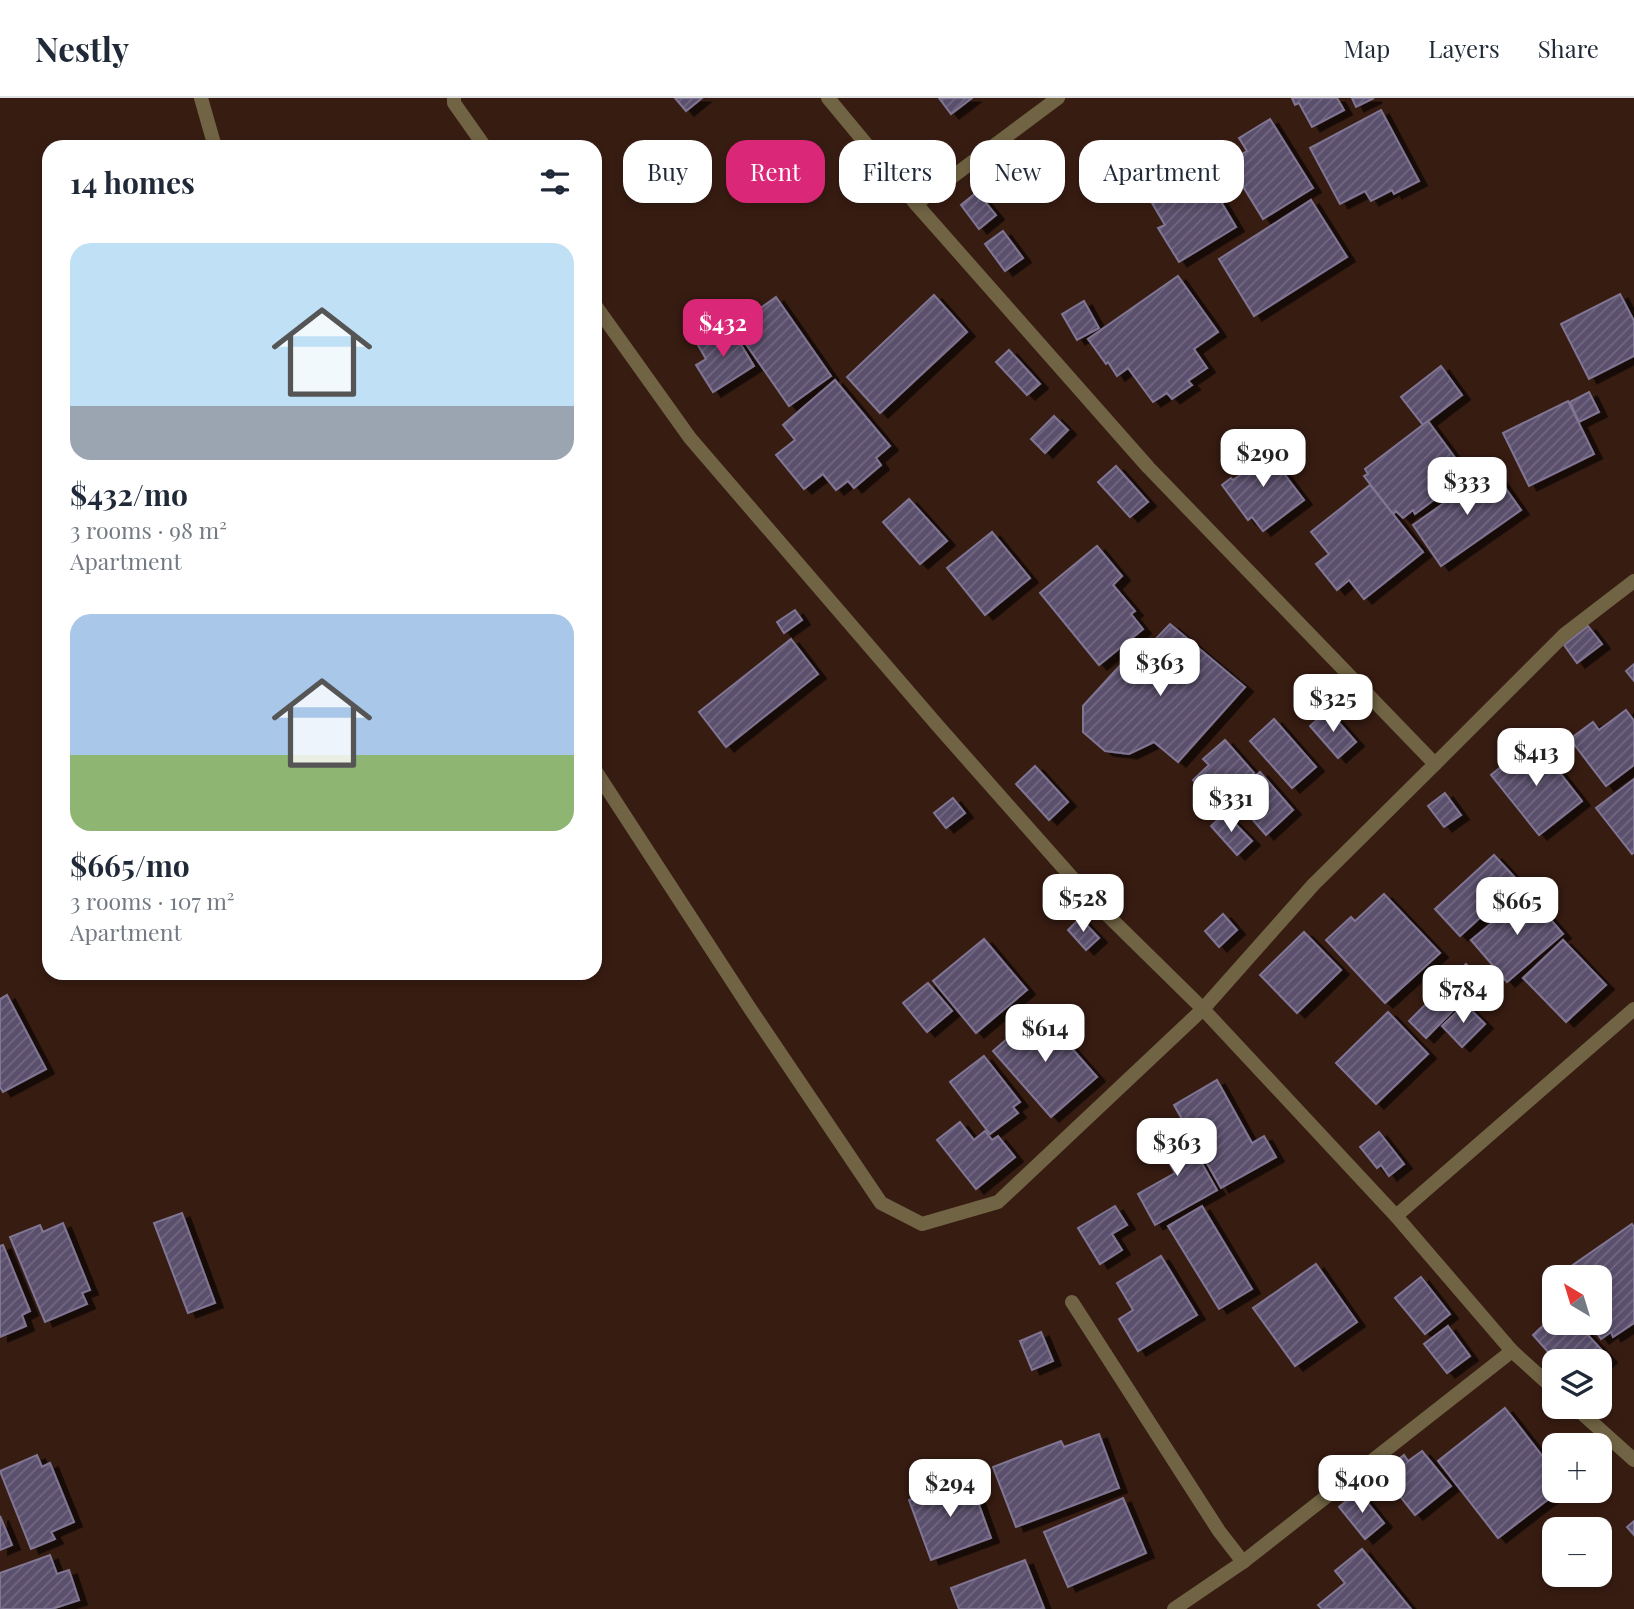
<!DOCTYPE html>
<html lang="en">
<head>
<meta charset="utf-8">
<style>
  body { margin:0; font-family:"Playfair Display",serif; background:#f2f2f3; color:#1f2937; height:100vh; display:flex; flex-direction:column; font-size:26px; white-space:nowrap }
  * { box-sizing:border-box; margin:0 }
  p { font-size:23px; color:#747a83 }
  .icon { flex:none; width:38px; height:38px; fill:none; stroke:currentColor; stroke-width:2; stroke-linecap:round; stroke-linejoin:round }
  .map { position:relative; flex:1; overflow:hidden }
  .sheet { position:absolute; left:42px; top:42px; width:560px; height:840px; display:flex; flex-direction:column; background:#fff; border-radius:21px; box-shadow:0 4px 10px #0003 }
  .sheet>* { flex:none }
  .top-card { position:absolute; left:623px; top:42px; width:665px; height:63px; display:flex; gap:14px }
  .needle { width:46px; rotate:322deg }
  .fabs { position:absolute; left:1542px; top:1167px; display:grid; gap:14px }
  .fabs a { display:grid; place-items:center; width:70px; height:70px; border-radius:14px; background:#fff; box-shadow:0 4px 10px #0003; font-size:35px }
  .price { position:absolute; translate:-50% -60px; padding:0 16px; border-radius:14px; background:#fff; color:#222; font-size:23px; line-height:46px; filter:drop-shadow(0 2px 4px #0008) }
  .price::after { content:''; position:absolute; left:50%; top:42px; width:21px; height:16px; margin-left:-10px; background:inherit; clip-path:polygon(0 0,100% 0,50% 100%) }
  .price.selected { background:#db2777; color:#fff }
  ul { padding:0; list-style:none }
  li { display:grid; align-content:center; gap:14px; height:371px; padding:0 28px }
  li span { display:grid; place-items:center; height:217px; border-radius:21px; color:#555 }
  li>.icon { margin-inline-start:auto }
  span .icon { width:126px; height:126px; fill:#fffc; stroke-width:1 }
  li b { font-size:30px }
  h2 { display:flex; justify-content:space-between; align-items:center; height:84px; padding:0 28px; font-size:30px }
  .chip { padding:0 24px; border-radius:21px; background:#fff; box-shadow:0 4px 10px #0003; font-size:24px; line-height:63px }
  .chip.selected { background:#db2777; color:#fff }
  header { display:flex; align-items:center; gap:42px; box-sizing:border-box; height:98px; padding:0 35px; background:#fff; border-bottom:2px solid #e0e1e3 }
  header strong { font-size:33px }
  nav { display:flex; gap:38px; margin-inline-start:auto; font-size:24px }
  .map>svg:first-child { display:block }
  .building { fill:url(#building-hatch); stroke:#807694; stroke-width:2; filter:url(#shadow) }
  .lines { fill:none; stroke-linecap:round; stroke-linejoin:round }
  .minor { stroke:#716444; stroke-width:14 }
</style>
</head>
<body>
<header>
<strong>Nestly</strong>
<nav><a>Map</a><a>Layers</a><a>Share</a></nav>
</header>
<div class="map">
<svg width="1634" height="1511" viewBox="0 0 1634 1511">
  <defs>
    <pattern id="building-hatch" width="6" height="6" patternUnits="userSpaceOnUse" patternTransform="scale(1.75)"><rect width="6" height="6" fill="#5a506c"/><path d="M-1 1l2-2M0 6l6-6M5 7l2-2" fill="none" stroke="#726880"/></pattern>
    <filter id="shadow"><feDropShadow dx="8" dy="4.5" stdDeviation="0" flood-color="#0009"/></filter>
  </defs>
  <rect width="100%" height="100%" fill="#371c12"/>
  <g class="building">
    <path d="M675 0H702L686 13Z"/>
    <path d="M939 0H972L951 16Z"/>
    <path d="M1292 0H1337L1344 12 1312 29 1299 5 1295 7Z"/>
    <path d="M1352 0H1374L1356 9Z"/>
    <path d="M1381 12 1419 83 1394 96 1392 92 1371 103 1365 93 1340 106 1310 50Z"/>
    <path d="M1270 21 1313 90 1263 121 1228 64 1247 53 1239 40Z"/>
    <path d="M1198 54 1219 90 1214 92 1236 129 1179 164 1158 130 1165 127 1142 88 1157 79 1153 72 1175 59 1179 66Z"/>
    <path d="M977 94 996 117 979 131 961 107Z"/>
    <path d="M1311 102 1347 159 1254 218 1219 161Z"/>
    <path d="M1003 133 1023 160 1005 173 985 146Z"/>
    <path d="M1178 178 1218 234 1194 251 1207 270 1188 283 1192 287 1172 301 1167 295 1153 304 1128 270 1117 278 1108 264 1106 266 1088 241Z"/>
    <path d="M1620 196 1634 223V258L1589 281 1561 226Z"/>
    <path d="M934 197 967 234 880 315 847 279Z"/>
    <path d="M776 199 831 278 789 308 734 229Z"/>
    <path d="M1084 203 1099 230 1077 242 1062 216Z"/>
    <path d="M729 227 754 268 713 294 696 267 706 261 698 247Z"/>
    <path d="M1009 252 1040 286 1027 297 996 264Z"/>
    <path d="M1441 268 1462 297 1423 327 1401 299Z"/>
    <path d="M835 282 890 348 876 360 881 367 854 390 848 383 836 392 823 376 804 391 776 357 795 342 783 327Z"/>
    <path d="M1589 294 1599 314 1579 324 1570 304Z"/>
    <path d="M1568 303 1594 356 1529 388 1503 335Z"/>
    <path d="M1054 318 1068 332 1045 355 1031 341Z"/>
    <path d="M1428 323 1459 365 1463 362 1471 374 1415 416 1413 412 1403 420 1396 413 1393 416 1364 378 1368 376 1365 371Z"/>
    <path d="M1260 344 1304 402 1263 433 1252 419 1248 422 1222 387 1231 380 1233 382 1250 370 1241 358Z"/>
    <path d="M1116 368 1148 404 1130 419 1098 384Z"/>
    <path d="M1492 371 1521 412 1441 468 1413 427Z"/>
    <path d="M1370 387 1423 454 1364 501 1349 482 1337 492 1316 466 1329 456 1311 434Z"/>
    <path d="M909 401 947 443 920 466 883 424Z"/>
    <path d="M992 434 1030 480 985 517 947 470Z"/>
    <path d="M1097 448 1122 478 1113 487 1135 513 1131 516 1143 531 1099 567 1040 495Z"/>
    <path d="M795 512 802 522 784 535 777 524Z"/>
    <path d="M1170 526 1245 589 1178 664 1154 644 1129 656 1105 653 1083 634V608L1137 549 1143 554Z"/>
    <path d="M1588 528 1602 546 1577 565 1564 547Z"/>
    <path d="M791 541 818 576 726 649 699 614Z"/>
    <path d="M1634 566V583L1626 573Z"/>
    <path d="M1328 612 1356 644 1338 660 1310 628Z"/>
    <path d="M1626 612 1634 623V667L1606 688 1570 641 1593 624 1599 632Z"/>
    <path d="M1274 621 1316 669 1292 690 1250 643Z"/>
    <path d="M1225 642 1254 675 1233 693 1225 685 1208 700 1193 682 1209 667 1203 661Z"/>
    <path d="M1534 642 1582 703 1539 737 1491 677Z"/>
    <path d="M1035 668 1068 704 1049 722 1016 686Z"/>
    <path d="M1260 674 1293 712 1266 737 1232 698Z"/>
    <path d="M1634 681V754L1632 756 1596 710Z"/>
    <path d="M1445 695 1461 717 1444 729 1428 708Z"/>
    <path d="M953 700 965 715 946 730 934 715Z"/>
    <path d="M1225 715 1252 743 1237 757 1211 728Z"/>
    <path d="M1494 757 1519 784 1460 838 1435 811Z"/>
    <path d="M1528 795 1563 836 1507 884 1471 842Z"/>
    <path d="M1384 796 1440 855 1385 905 1326 842 1351 819 1355 823Z"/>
    <path d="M1223 816 1237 832 1219 849 1205 833Z"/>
    <path d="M1080 820 1099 840 1086 852 1068 832Z"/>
    <path d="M1304 834 1341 872 1297 915 1260 877Z"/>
    <path d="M984 841 1027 892 976 935 933 883Z"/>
    <path d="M1563 842 1606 887 1566 924 1523 880Z"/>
    <path d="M1466 866 1483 882 1426 940 1409 923Z"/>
    <path d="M928 885 952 913 927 934 903 905Z"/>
    <path d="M7 897 46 971 3 994 0 989V901Z"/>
    <path d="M1465 906 1485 926 1462 949 1442 928Z"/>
    <path d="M1039 913 1097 979 1051 1019 993 953Z"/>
    <path d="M1388 914 1428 956 1376 1006 1336 965Z"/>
    <path d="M984 958 1020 1004 1013 1009 1018 1015 990 1036 950 984Z"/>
    <path d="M1217 982 1252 1045 1264 1038 1276 1059 1221 1090 1174 1007Z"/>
    <path d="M960 1024 974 1042 985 1033 992 1042 998 1038 1015 1059 976 1091 937 1042Z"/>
    <path d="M1179 1025 1217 1092 1155 1127 1138 1096 1175 1075 1154 1039Z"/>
    <path d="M1379 1034 1404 1066 1389 1078 1381 1067 1377 1070 1360 1049Z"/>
    <path d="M1115 1108 1127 1127 1112 1136 1122 1152 1100 1166 1078 1130Z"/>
    <path d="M1202 1108 1252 1191 1219 1211 1168 1128Z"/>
    <path d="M182 1115 215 1205 188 1215 154 1125Z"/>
    <path d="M63 1125 90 1192 82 1195 87 1206 45 1224 10 1139 40 1127 43 1134Z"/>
    <path d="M1632 1126 1634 1129V1225L1613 1239 1611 1234 1601 1241 1590 1225H1600V1180H1572L1567 1171Z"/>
    <path d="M3 1147 30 1213 22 1217 26 1228 0 1239V1148Z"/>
    <path d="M1161 1158 1197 1217 1138 1253 1119 1221 1133 1212 1117 1185Z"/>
    <path d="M1316 1166 1357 1224 1295 1268 1253 1210Z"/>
    <path d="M1421 1179 1450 1216 1425 1236 1395 1200Z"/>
    <path d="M1554 1217V1225H1577L1609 1260 1600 1269V1264H1557L1533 1237Z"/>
    <path d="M1448 1228 1470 1258 1447 1275 1424 1246Z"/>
    <path d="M1041 1234 1053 1263 1032 1272 1020 1243Z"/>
    <path d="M1505 1310 1554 1373V1393H1559L1498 1440 1438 1363Z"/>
    <path d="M1099 1336 1119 1390 1016 1429 993 1369 1061 1343 1064 1349Z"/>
    <path d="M1422 1353 1451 1388 1415 1417 1386 1381 1392 1376 1387 1370 1404 1357 1408 1363Z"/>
    <path d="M37 1357 42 1369 50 1365 74 1424 51 1434 55 1441 31 1451 0 1373Z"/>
    <path d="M969 1379 991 1440 931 1462 909 1402Z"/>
    <path d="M1358 1393 1384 1425 1365 1441 1339 1409Z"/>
    <path d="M1123 1400 1146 1455 1068 1489 1044 1434Z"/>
    <path d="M0 1418 12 1447 0 1452Z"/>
    <path d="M1634 1423V1437L1627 1429Z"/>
    <path d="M1362 1451 1411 1511H1322L1318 1507 1345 1485 1335 1473Z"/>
    <path d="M50 1457 57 1476 69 1472 79 1502 52 1511H0V1475Z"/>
    <path d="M1025 1462 1044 1510 1040 1511H959L951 1490Z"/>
  </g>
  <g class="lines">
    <g class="minor">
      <path d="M201 0 215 49"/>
      <path d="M454 0V5L485 49"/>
      <path d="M828 0 916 106 1148 369 1435 666 1565 536 1634 483"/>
      <path d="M916 106 1058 0"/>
      <path d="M595 207 690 340 938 628 1091 801 1203 911 1396 1118 1512 1253 1554 1291"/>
      <path d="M595 672 749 909 881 1105 922 1126 998 1104 1203 911 1313 787 1435 666"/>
      <path d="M1396 1118 1634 911"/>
      <path d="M1072 1204 1219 1433 1243 1464"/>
      <path d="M1575 1309 1634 1362"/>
      <path d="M1174 1511 1243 1464 1512 1253"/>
    </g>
  </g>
</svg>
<div class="fabs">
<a><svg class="needle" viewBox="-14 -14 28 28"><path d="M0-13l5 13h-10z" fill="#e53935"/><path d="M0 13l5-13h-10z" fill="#747a83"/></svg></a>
<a><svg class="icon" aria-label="layers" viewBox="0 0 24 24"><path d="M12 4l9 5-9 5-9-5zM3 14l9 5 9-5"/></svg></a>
<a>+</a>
<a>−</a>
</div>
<b class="price selected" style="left:723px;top:261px">$432</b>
<b class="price" style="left:1263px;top:391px">$290</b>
<b class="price" style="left:1467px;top:419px">$333</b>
<b class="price" style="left:1160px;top:600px">$363</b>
<b class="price" style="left:1333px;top:636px">$325</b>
<b class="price" style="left:1536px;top:690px">$413</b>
<b class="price" style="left:1231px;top:736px">$331</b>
<b class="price" style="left:1083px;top:836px">$528</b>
<b class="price" style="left:1517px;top:839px">$665</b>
<b class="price" style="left:1463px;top:927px">$784</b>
<b class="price" style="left:1045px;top:966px">$614</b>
<b class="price" style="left:1177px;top:1080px">$363</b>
<b class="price" style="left:1362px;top:1417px">$400</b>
<b class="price" style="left:950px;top:1421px">$294</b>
<div class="top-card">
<a class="chip">Buy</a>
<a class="chip selected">Rent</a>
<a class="chip">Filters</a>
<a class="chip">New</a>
<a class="chip">Apartment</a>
</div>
<section class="sheet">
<h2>14 homes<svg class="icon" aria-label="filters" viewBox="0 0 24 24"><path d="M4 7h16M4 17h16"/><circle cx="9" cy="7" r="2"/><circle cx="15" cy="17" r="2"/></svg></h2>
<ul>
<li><span style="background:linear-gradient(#bfe0f5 75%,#9aa5b1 0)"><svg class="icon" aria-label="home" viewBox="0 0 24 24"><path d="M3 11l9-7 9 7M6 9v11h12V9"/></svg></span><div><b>$432/mo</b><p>3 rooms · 98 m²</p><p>Apartment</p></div></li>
<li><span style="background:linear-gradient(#a9c7e8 65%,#8fb573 0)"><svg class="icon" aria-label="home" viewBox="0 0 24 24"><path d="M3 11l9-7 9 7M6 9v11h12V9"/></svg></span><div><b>$665/mo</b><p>3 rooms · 107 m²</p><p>Apartment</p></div></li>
</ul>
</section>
</div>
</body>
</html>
